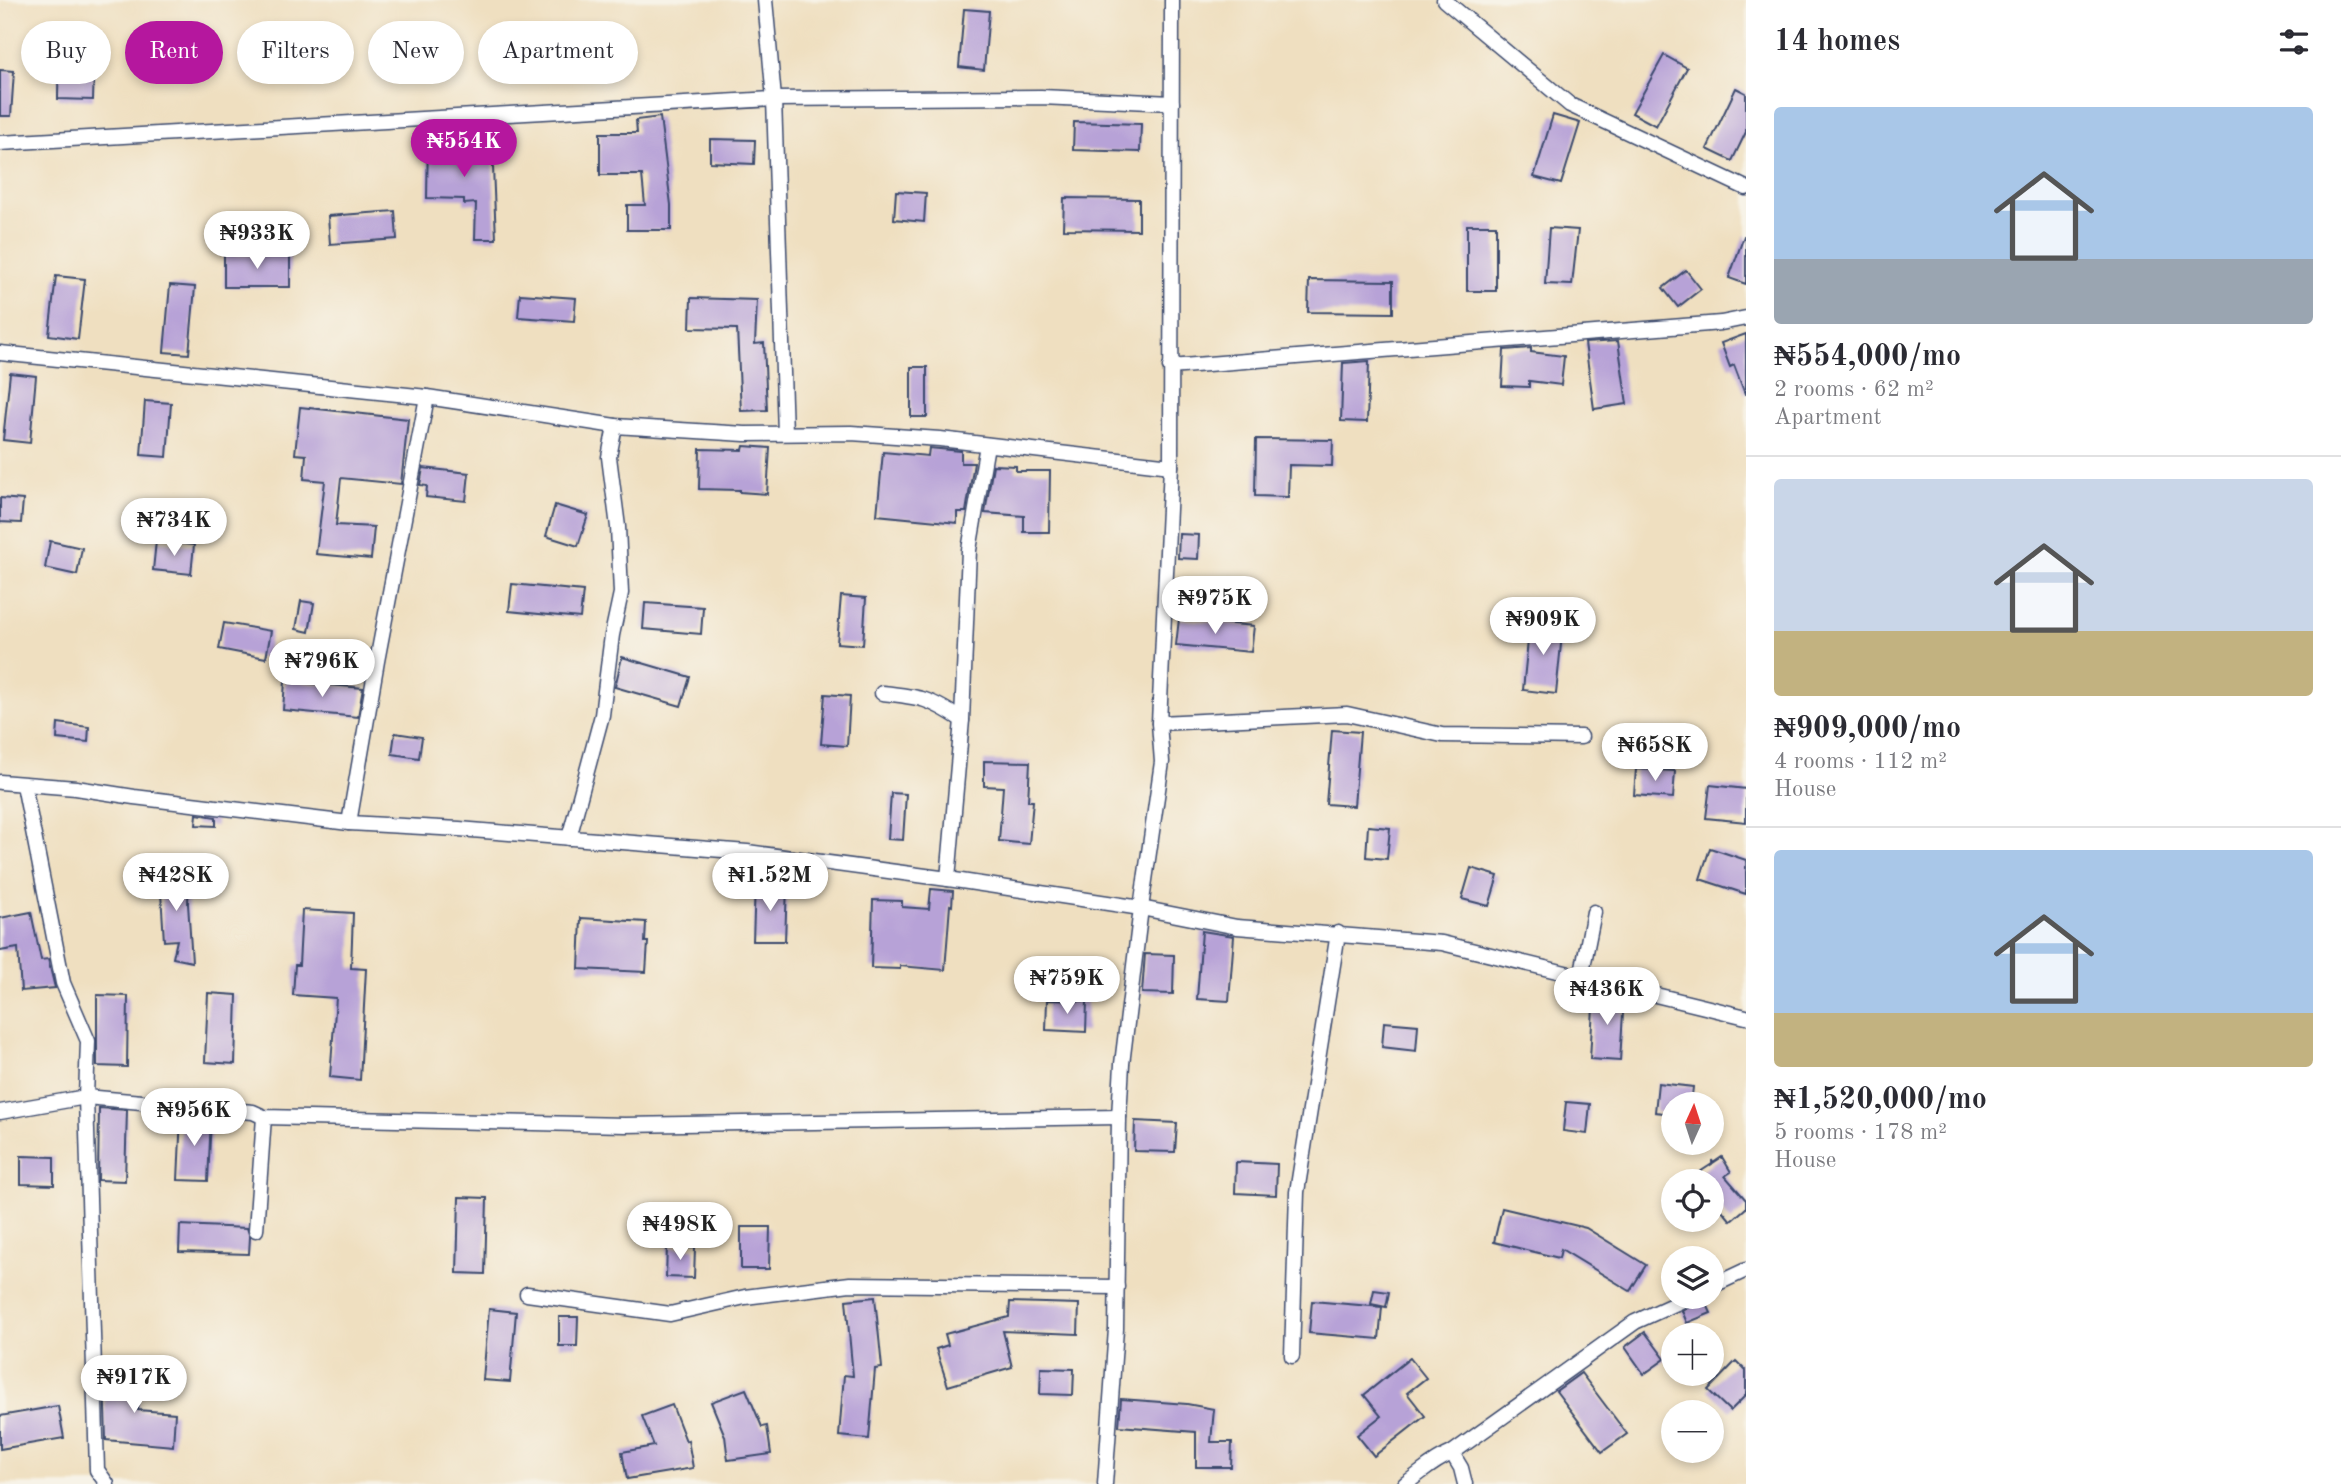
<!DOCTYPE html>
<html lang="en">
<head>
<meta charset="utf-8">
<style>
  body { margin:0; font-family:"Old Standard TT",serif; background:#f7f7f7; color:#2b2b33; height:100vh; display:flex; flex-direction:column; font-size:26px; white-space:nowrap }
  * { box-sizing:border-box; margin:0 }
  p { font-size:23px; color:#7c7c81 }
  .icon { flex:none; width:38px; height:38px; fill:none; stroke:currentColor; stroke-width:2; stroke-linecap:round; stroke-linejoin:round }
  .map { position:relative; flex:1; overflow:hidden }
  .details { display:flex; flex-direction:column; background:#fff; width:595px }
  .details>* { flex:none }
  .top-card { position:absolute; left:21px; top:21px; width:665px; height:63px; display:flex; gap:14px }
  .needle { width:46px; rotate:3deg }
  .controls { position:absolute; left:1661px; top:1092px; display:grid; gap:14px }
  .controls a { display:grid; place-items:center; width:63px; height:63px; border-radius:50%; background:#fff; box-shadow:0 4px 10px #0003; font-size:35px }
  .price { position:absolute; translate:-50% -60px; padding:0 16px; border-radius:24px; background:#fff; color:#222; font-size:23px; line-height:46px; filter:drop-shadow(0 2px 4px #0008) }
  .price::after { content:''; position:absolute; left:50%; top:42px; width:21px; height:16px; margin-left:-10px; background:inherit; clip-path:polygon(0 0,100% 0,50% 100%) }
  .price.active { background:#b5179e; color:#fff }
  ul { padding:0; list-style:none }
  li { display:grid; align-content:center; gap:14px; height:371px; padding:0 28px }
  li+li { border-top:2px solid #e1e1e2 }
  li span { display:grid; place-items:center; height:217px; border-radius:7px; color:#555 }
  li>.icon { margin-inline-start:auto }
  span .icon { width:126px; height:126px; fill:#fffc; stroke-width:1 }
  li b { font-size:30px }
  h2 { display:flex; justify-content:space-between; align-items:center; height:84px; padding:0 28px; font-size:30px }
  .pill { padding:0 24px; border-radius:32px; background:#fff; box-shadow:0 4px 10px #0003; font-size:24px; line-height:63px }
  .pill.active { background:#b5179e; color:#fff }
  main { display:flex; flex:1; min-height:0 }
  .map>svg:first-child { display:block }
  .building { fill:#b7a2d7 }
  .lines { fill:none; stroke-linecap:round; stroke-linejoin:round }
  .minor-casing { stroke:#3b496d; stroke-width:17 }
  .minor { stroke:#fff; stroke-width:14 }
</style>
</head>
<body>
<main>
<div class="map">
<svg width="1746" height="1484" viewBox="0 0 1746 1484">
  <rect width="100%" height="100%" fill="#f7f3e8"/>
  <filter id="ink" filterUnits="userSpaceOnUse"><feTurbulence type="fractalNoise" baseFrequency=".0143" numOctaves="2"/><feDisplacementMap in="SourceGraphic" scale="14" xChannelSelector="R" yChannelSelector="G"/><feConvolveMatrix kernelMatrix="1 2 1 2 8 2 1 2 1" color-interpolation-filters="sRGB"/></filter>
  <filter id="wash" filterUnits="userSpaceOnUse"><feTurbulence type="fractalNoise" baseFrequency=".00686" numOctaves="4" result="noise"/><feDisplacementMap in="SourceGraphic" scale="28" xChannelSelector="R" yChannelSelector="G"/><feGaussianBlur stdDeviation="1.57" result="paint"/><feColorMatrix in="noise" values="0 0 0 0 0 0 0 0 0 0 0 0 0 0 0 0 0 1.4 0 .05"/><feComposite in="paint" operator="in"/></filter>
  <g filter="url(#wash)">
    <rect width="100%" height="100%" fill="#efdfc0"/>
    <g id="blocks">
      <g class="building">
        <path d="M964 9 989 11 984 70 959 67Z"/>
        <path d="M59 37H95L93 100 58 99Z"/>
        <path d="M1664 55 1687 68 1656 126 1632 113Z"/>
        <path d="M0 70 14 71 11 116H0Z"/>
        <path d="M1736 88 1746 93V132L1732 161 1707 149Z"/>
        <path d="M1553 115 1580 123 1561 184 1534 177Z"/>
        <path d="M660 117 671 205V230H627V205H645L642 175H600V133H637L636 120Z"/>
        <path d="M1074 122 1141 124 1140 152 1073 150Z"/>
        <path d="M428 138H452V145L492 143 496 239H475L476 203 464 204V199L427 198Z"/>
        <path d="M710 139 755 140 754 164 710 162Z"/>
        <path d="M896 191 926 193 924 222 894 219Z"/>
        <path d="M1064 198 1139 199V230L1063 229Z"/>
        <path d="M395 211 397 239 330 244 328 216Z"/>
        <rect x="1467" y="225" width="29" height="66"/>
        <path d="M1549 228 1578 230 1572 285 1545 284Z"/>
        <path d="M1744 236H1746V284L1729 278Z"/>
        <rect x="224" y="255" width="66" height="32"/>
        <path d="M1686 270 1701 289 1678 307 1663 288Z"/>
        <path d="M56 276 85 279 78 339 49 335Z"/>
        <path d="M1309 280 1393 281V313L1308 312Z"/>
        <path d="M170 285 195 287 189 354 164 352Z"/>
        <path d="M520 294 576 298 574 321 518 317Z"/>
        <path d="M691 298 757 300 755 344 764 343 767 410 741 411 737 329 690 328Z"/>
        <path d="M1746 334V394H1745L1734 365 1730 367 1721 343Z"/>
        <path d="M1618 341 1627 404 1594 409 1585 343Z"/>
        <path d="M1531 348V352L1564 356 1561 385 1529 381V387L1502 386 1504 350Z"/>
        <path d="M1369 361 1367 422 1341 421 1343 363Z"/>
        <rect x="911" y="367" width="16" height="50"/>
        <path d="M10 373 36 376 30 443 3 440Z"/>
        <path d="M145 401 171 403 167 457 141 455Z"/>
        <path d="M300 407 408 419 401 484 341 478 336 525 374 527 371 559 316 554 325 481 304 479 306 455 295 454Z"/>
        <path d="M1256 439 1333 440 1332 466 1289 465 1288 497 1255 496Z"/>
        <path d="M744 446 770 448 767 494 740 492V490L699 489 700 449 743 450Z"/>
        <path d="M929 448 961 451V463H974L966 512H957V523L877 515 883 452 928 456Z"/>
        <path d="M993 465 1016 466V471H1050L1049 532H1024V516L985 513Z"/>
        <path d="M423 468 469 473 466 501 426 497 427 486 420 485Z"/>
        <path d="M0 498 23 500 21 523 0 522Z"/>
        <path d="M555 505 588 515 578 546 546 536Z"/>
        <path d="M1179 534 1199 535 1198 559 1178 558Z"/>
        <path d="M50 541 82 548 77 575 45 568Z"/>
        <path d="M156 541 194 545 191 574 153 570Z"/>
        <path d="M512 584 583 591 580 618 509 611Z"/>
        <path d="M841 596 866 598 863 645 837 643Z"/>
        <path d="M301 601 314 603 309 632 296 629Z"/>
        <path d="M645 603 703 607 701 634 643 629Z"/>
        <path d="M1179 619 1254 626 1251 652 1176 645Z"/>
        <path d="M1530 621 1563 624 1556 694 1523 690Z"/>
        <path d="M224 623 271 631 266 658 219 649Z"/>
        <path d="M622 657 690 677 681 706 615 687Z"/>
        <path d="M285 681 363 688 358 717 283 710Z"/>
        <path d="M825 694 850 696 847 746 821 744Z"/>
        <path d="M58 723 89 727 88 742 57 739Z"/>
        <path d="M1332 730 1360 732 1354 806 1326 804Z"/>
        <path d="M395 733 422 737 419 758 392 754Z"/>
        <path d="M984 761 1030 762 1028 801H1033L1029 844 999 841 1003 787 984 786Z"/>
        <path d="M1636 769 1675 771 1673 798 1634 795Z"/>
        <path d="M1710 785 1746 789V822L1706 818Z"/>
        <path d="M891 793 906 794 903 840 888 839Z"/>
        <path d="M197 814 216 817V826L196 825Z"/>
        <path d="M1368 826 1390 828 1387 859 1366 857Z"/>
        <path d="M1710 848 1746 860V894L1700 879Z"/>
        <path d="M1471 868 1498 876 1489 906 1462 899Z"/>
        <path d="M158 874 189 876 188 904 192 962 173 958 177 940 164 941 161 893 157 892Z"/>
        <path d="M755 884 787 885 785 941H753Z"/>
        <path d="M931 889 953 891 952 906 950 905 945 970 900 966V969L871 968 873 900 902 901V907L929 909Z"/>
        <path d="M302 910 353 913 351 968 366 969 360 1080 330 1077 336 998 293 995 295 965H299Z"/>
        <path d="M31 912 41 960 48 959 55 988 21 991 18 948 0 951V918Z"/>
        <path d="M581 918 646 922 645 942H648L646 972 579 969Z"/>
        <path d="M1202 931 1234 936 1229 1001 1197 999Z"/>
        <path d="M1145 954 1174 955 1173 994 1142 993Z"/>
        <path d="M1594 990 1624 997 1620 1061 1590 1059Z"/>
        <path d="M208 993 237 995 235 1064 205 1062Z"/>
        <path d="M97 995 128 996 127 1067 97 1066Z"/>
        <path d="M1047 1000 1087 1001 1086 1032 1046 1030Z"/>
        <path d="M1384 1022 1418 1025 1416 1051 1382 1047Z"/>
        <path d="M1658 1083 1693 1087 1691 1104H1673V1114L1655 1112Z"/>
        <path d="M1566 1102 1590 1104 1587 1134 1563 1131Z"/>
        <path d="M99 1108 127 1110 125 1181 98 1180Z"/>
        <path d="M181 1115 211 1118 208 1181 178 1180Z"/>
        <path d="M1135 1121 1177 1123 1175 1152 1134 1151Z"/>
        <path d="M21 1156 54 1157V1185L21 1184Z"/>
        <path d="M1722 1157 1731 1172 1725 1176 1746 1200V1208L1731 1221 1712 1198V1181H1686L1712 1164V1160L1713 1163Z"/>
        <path d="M1236 1162 1277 1164 1276 1195 1235 1193Z"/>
        <path d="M459 1197 487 1198 485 1274 457 1273Z"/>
        <path d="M1502 1208 1586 1228 1646 1265 1630 1291 1561 1249 1559 1258 1494 1242Z"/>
        <path d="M180 1225 247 1228 250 1237 249 1254 179 1252Z"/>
        <path d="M741 1227H770L769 1269H741Z"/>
        <path d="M667 1247 695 1248 694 1278 666 1277Z"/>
        <path d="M1374 1290 1389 1292 1386 1307 1371 1304Z"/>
        <path d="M875 1297 882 1368 875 1369 869 1439 839 1436 844 1375 853 1376 846 1300Z"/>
        <path d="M1704 1298 1711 1313 1687 1323 1682 1311Z"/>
        <path d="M1312 1301 1382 1307 1379 1339 1309 1333Z"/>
        <path d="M1010 1302 1079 1304 1078 1334 1003 1331 1012 1367 948 1386 936 1349 948 1345 945 1334 1009 1317Z"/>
        <path d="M489 1309 516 1312 510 1382 483 1380Z"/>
        <path d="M559 1317H578L577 1346H559Z"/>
        <path d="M1645 1332 1665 1359 1644 1374 1625 1347Z"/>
        <path d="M1410 1358 1426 1378 1407 1393 1425 1416 1374 1456 1357 1435 1381 1416 1364 1395Z"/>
        <path d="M1736 1361 1746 1371V1395L1730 1411 1708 1390Z"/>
        <path d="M1041 1368 1074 1369 1073 1395 1040 1394Z"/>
        <path d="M1581 1373 1627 1434 1602 1452 1556 1391Z"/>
        <path d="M104 1375 141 1378 138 1410 175 1413 173 1446 106 1440Z"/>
        <path d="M746 1389 762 1427 767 1426 771 1454 728 1460 725 1436 711 1402Z"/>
        <path d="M1121 1399 1187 1404 1214 1409 1211 1442H1232L1231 1467H1196V1432L1119 1426Z"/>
        <path d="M672 1405 686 1441 688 1440 693 1468 627 1479 622 1452 654 1446 642 1416Z"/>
        <path d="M58 1406 64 1438 0 1449V1416Z"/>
      </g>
    </g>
  </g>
  <g filter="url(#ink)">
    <use href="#blocks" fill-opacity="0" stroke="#3b496d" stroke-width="2"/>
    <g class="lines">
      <g class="minor-casing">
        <g id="minor">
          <path d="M765 0 774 99 785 433"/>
          <path d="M1444 0 1570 105 1746 188"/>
          <path d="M0 143 774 99 1041 97 1172 103"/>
          <path d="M0 353 427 397 615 426"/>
          <path d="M1170 367 1721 323 1746 318"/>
          <path d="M882 693C921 697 929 698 962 720"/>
          <path d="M1159 723 1347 714 1442 735 1581 737"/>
          <path d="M0 782 76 788 134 797 349 823 459 829 747 852 948 879 1141 908 1237 927 1442 943 1746 1017"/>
          <path d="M24 785 63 983 88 1041 86 1097 97 1470 107 1484"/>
          <path d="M349 823 377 661 427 397"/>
          <path d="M569 838 602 715 612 635 621 593 618 527 609 457 615 426 745 434 851 433 940 439 1171 466"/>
          <path d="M948 879 962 720 969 550 987 445"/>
          <path d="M1581 977 1594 912"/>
          <path d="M0 1112 86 1097 253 1112 264 1117 625 1125 1119 1117"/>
          <path d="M256 1230 264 1117"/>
          <path d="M1712 1286 1746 1270"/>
          <path d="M527 1294 670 1314 745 1297 850 1284 1117 1287"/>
          <path d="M1292 1356 1297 1192 1338 933"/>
          <path d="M1452 1453 1461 1468 1465 1484"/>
          <path d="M1105 1484 1116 1329 1119 1117 1122 1064 1141 908 1162 762 1159 723 1171 466 1172 0"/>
          <path d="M1405 1484C1421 1473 1434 1460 1452 1453L1635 1322 1690 1297"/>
        </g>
      </g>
      <use href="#minor" class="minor"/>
    </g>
  </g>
</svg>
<div class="controls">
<a><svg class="needle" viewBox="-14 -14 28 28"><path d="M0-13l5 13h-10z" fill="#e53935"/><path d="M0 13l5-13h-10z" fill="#7c7c81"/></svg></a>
<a><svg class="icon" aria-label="locate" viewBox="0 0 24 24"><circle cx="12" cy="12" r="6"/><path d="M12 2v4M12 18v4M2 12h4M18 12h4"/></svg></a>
<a><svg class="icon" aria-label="layers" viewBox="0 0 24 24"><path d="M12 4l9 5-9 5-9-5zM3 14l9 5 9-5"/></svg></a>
<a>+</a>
<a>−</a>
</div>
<b class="price active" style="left:464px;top:179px">₦554K</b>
<b class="price" style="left:257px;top:271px">₦933K</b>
<b class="price" style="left:174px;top:558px">₦734K</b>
<b class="price" style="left:1215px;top:636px">₦975K</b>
<b class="price" style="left:1543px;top:657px">₦909K</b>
<b class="price" style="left:322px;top:699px">₦796K</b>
<b class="price" style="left:1655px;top:783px">₦658K</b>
<b class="price" style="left:176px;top:913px">₦428K</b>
<b class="price" style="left:770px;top:913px">₦1.52M</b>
<b class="price" style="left:1067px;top:1016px">₦759K</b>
<b class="price" style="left:1607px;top:1027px">₦436K</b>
<b class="price" style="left:194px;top:1148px">₦956K</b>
<b class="price" style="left:680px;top:1262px">₦498K</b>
<b class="price" style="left:134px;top:1415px">₦917K</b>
<div class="top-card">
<a class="pill">Buy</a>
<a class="pill active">Rent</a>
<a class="pill">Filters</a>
<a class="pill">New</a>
<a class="pill">Apartment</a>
</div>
</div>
<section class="details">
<h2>14 homes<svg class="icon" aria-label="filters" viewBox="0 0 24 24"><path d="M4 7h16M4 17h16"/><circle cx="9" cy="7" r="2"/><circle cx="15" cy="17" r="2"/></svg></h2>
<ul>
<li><span style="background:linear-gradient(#a9c7e8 70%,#9aa5b1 0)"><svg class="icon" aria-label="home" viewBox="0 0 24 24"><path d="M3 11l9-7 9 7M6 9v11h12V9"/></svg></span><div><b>₦554,000/mo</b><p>2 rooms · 62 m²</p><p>Apartment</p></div></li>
<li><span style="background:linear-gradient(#c9d6e8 70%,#c2b280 0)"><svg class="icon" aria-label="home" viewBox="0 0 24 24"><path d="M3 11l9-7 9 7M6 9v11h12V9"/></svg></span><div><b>₦909,000/mo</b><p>4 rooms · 112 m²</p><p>House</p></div></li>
<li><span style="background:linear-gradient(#a9c7e8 75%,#c2b280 0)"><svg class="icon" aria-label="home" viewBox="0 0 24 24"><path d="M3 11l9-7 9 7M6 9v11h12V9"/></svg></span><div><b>₦1,520,000/mo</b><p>5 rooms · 178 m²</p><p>House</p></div></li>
</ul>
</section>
</main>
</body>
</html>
